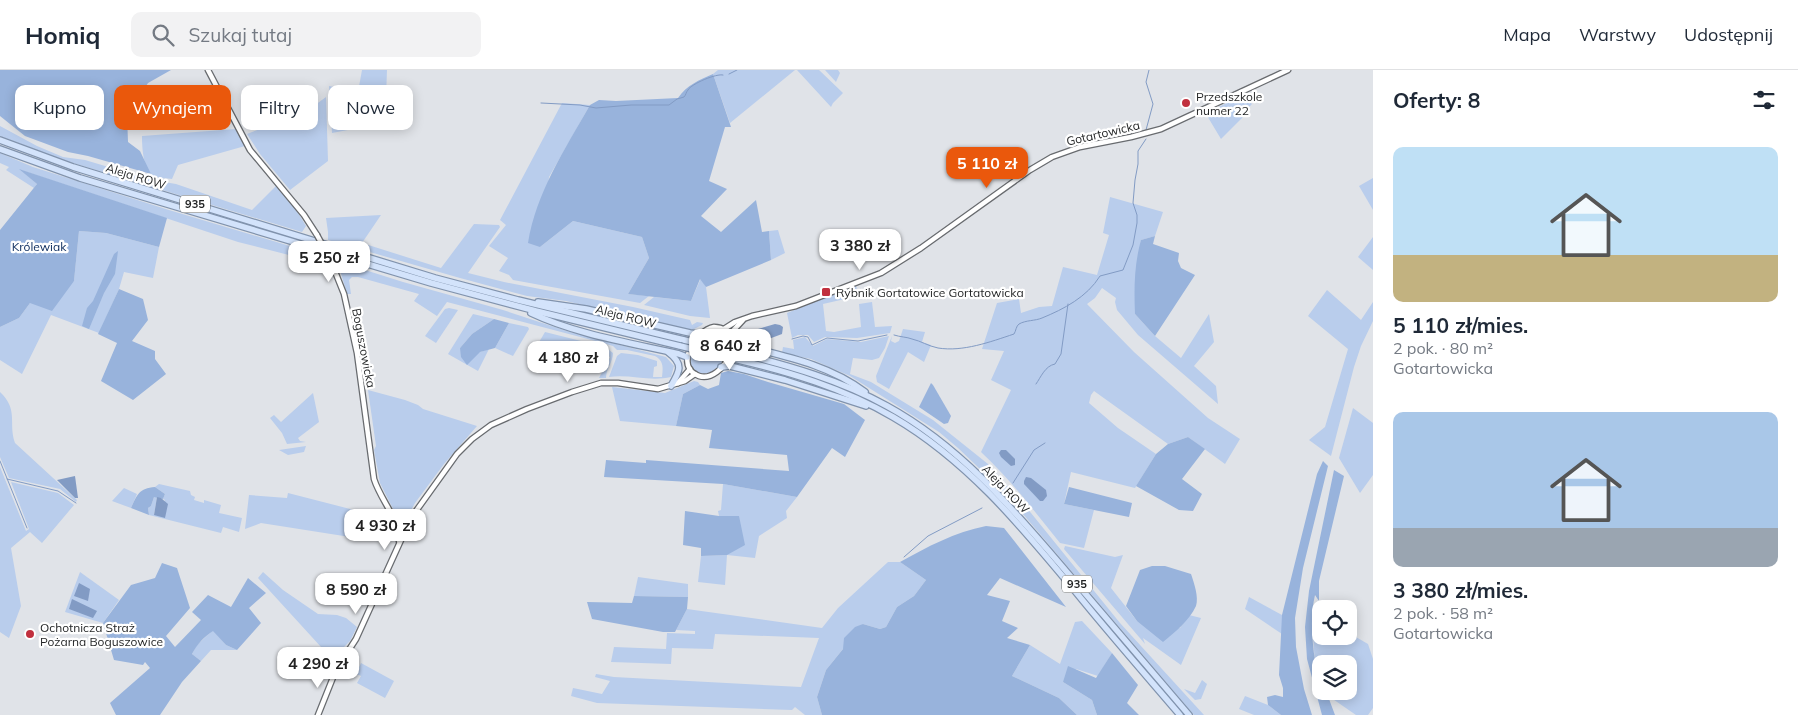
<!DOCTYPE html>
<html lang="pl">
<head>
<meta charset="utf-8">
<style>
  body { margin:0; font-family:Mulish,sans-serif; background:#f2f2f3; color:#1f2937; height:100vh; display:flex; flex-direction:column; font-size:19px; white-space:nowrap }
  * { box-sizing:border-box; margin:0 }
  p { font-size:16px; color:#747a83 }
  .icon { flex:none; width:28px; height:28px; fill:none; stroke:currentColor; stroke-width:2; stroke-linecap:round; stroke-linejoin:round }
  .map { position:relative; flex:1; overflow:hidden }
  .side { display:flex; flex-direction:column; background:#fff; width:425px }
  .side>* { flex:none }
  .banner { position:absolute; left:15px; top:15px; width:475px; height:45px; display:flex; gap:10px }
  .tools { position:absolute; left:1312px; top:530px; display:grid; gap:10px }
  .tools a { display:grid; place-items:center; width:45px; height:45px; border-radius:10px; background:#fff; box-shadow:0 2px 12px #0003; font-size:25px }
  .price { position:absolute; translate:-50% -42px; padding:0 11px; border-radius:10px; background:#fff; color:#222; font-size:16px; line-height:32px; filter:drop-shadow(0 1px 2px #0008) }
  .price::after { content:''; position:absolute; left:50%; top:30px; width:15px; height:11px; margin-left:-8px; background:inherit; clip-path:polygon(0 0,100% 0,50% 100%) }
  .price.active { background:#ea580c; color:#fff }
  ul { padding:0; list-style:none }
  li { display:grid; align-content:center; gap:10px; height:265px; padding:0 20px }
  li span { display:grid; place-items:center; height:155px; border-radius:10px; color:#555 }
  li>.icon { margin-inline-start:auto }
  span .icon { width:90px; height:90px; fill:#fffc; stroke-width:1 }
  li b { font-size:21px }
  h2 { display:flex; justify-content:space-between; align-items:center; height:60px; padding:0 20px; font-size:21px }
  .pill { padding:0 18px; border-radius:10px; background:#fff; box-shadow:0 2px 12px #0003; font-size:18px; line-height:45px }
  .pill.active { background:#ea580c; color:#fff }
  header { display:flex; align-items:center; gap:30px; box-sizing:border-box; height:70px; padding:0 25px; background:#fff; border-bottom:1px solid #e0e1e3 }
  header strong { font-size:24px }
  nav { display:flex; gap:28px; margin-inline-start:auto; font-size:18px }
  .search { width:350px; height:45px; background:#f2f2f3; display:flex; align-items:center; gap:12px; box-sizing:border-box; padding:0 18px; border-radius:10px; color:#747a83; font-size:19px }
  main { display:flex; flex:1; min-height:0 }
  .map>svg:first-child { display:block }
  .green { fill:#b9cdec }
  .forest { fill:#98b3dc }
  .water { fill:#829bc4 }
  .lines { fill:none; stroke-linecap:round; stroke-linejoin:round }
  .stream { stroke:#829bc4; stroke-width:1 }
  .tertiary-casing { stroke:#686b6f; stroke-width:7 }
  .primary-casing { stroke:#8193ad; stroke-width:8 }
  .tertiary { stroke:#fff; stroke-width:4.5 }
  .primary { stroke:#d3e3fb; stroke-width:5.5 }
  .tertiary-bridge-casing { stroke:#686b6f; stroke-width:7; stroke-linecap:butt }
  .primary-bridge-casing { stroke:#8193ad; stroke-width:8; stroke-linecap:butt }
  .tertiary-bridge { stroke:#fff; stroke-width:4.5 }
  .primary-bridge { stroke:#d3e3fb; stroke-width:5.5 }
  .poi-dot { fill:#c1303e; stroke:#fff; stroke-width:2 }
  .labels { text-anchor:middle; dominant-baseline:central; stroke-width:4.5; stroke-linejoin:round; paint-order:stroke }
  .shield { fill:#fff; stroke:#626464; stroke-width:1 }
  .shield-label { font-size:11px; font-weight:bold; fill:#1f2122 }
  .poi-label { font-size:12px; fill:#1f2122; stroke:#fff; text-anchor:start }
  .street-label { font-size:12px; fill:#1f2122; stroke:#fff }
  .park-label { font-size:12px; fill:#09295b; stroke:#fff }
</style>
</head>
<body>
<header>
<strong>Homiq</strong>
<div class="search"><svg class="icon" aria-label="search" viewBox="0 0 24 24"><circle cx="10" cy="10" r="6"/><path d="M15 15l6 6"/></svg>Szukaj tutaj</div>
<nav><a>Mapa</a><a>Warstwy</a><a>Udostępnij</a></nav>
</header>
<main>
<div class="map">
<svg width="1373" height="645" viewBox="0 0 1373 645">
  <rect width="100%" height="100%" fill="#e0e3e8"/>
  <g class="green">
    <path d="M362 0H387L386 28 372 27 371 37H354L353 59 332 63 329 16 358 22Z"/>
    <path d="M718 0H795L730 53 713 4Z"/>
    <path d="M797 0H819L843 23 833 33 831 37Z"/>
    <path d="M825 0H838L840 3 836 12Z"/>
    <path d="M1241 25 1252 34 1241 45 1243 47 1221 69 1206 44Z"/>
    <path d="M326 27 328 91 290 120 260 84 247 64 307 41Z"/>
    <path d="M562 33 590 35 549 107 540 177 573 151 642 167 649 188 628 224 649 226 640 233 513 210 509 205 499 201 508 188 489 176 506 155 500 150Z"/>
    <path d="M0 56 37 76 63 87 85 90 152 110 176 114 252 140 276 116 294 136 306 156 302 162 66 91 0 66Z"/>
    <path d="M236 59 245 76 178 95 172 109C167 108 160 109 155 107 143 102 142 77 142 66Z"/>
    <path d="M0 83 33 97 169 140 320 185V193L238 172 21 100 37 114 34 118 6 100 9 97 0 93Z"/>
    <path d="M1373 108V140L1359 116Z"/>
    <path d="M1110 127 1163 142 1155 166 1141 170 1135 244 1155 266 1181 288 1209 244 1214 272 1194 296 1216 316 1218 334 1138 265 1117 240 1115 232 1116 228 1102 218 1095 228 1087 234 1134 282 1208 348 1240 369 1225 394 1188 367 1168 374 1094 321 1091 325 1089 333 1118 358 1156 384 1135 418 1071 402 1064 434 1094 440 1084 478 1060 473C1035 442 1011 410 981 382L1011 320 991 310 1004 281 982 279 997 233 1019 229 1021 243 1039 237 1052 236 1063 197 1097 205 1109 165 1103 163Z"/>
    <path d="M381 145 362 173 441 198 474 154 499 155 500 157 468 203 504 212 633 237 690 250 692 255 697 252 703 253 702 255 690 261 566 231 527 226 460 208 328 170V162L326 148Z"/>
    <path d="M778 160 785 183 771 190 769 161Z"/>
    <path d="M79 161 106 163 159 177 153 208 124 202 119 219 99 263 51 245 22 304 0 290V257L19 248 30 233 74 211Z"/>
    <path d="M1373 167V200L1358 187Z"/>
    <path d="M346 194 403 212 503 240 570 262 666 287 674 296 671 307C650 312 630 304 609 307L617 286 621 283 638 285 657 291V296L654 297 653 307H662C663 298 664 291 655 286L627 280H617L613 276 603 273 447 232 437 246 414 231 419 224 358 207H352L349 210 351 224H347L340 200Z"/>
    <path d="M701 208 706 217 710 248 690 246 644 235 654 227 691 231Z"/>
    <path d="M856 215 858 226 823 234 826 261 834 262 861 257 859 234 872 232 875 257 892 256 890 263 857 268 825 267 814 272 808 265H798L792 268 787 243Z"/>
    <path d="M1327 220 1361 250 1373 232V251L1361 276 1354 297 1331 386 1309 370 1325 357 1348 279 1308 246Z"/>
    <path d="M449 238 458 240 436 273 425 266 445 239Z"/>
    <path d="M473 244 494 249 472 264 460 278 480 282 489 279 478 301 448 284Z"/>
    <path d="M509 253 528 257 529 259 513 286 495 278Z"/>
    <path d="M903 259 925 262 922 272 931 275 924 292 908 282 889 319 877 312 876 306 892 266 891 271 895 273 899 271Z"/>
    <path d="M712 260C723 259 730 265 730 277L700 270 706 262Z"/>
    <path d="M545 262 605 277 613 283C613 292 606 299 606 308H599L610 287 570 274 562 288 538 274Z"/>
    <path d="M889 266 885 278 879 288 872 290 853 288 850 304 871 312 933 350 988 394 1031 443 1120 553 1204 645H1194L1005 423 958 378 939 362 850 306 811 289 782 283 783 277 794 279 793 270 805 267 813 276 827 269 861 272Z"/>
    <path d="M691 284 722 291C711 310 687 308 691 284Z"/>
    <path d="M694 311 698 312 700 315 683 324 676 356 620 351 612 317 665 323Z"/>
    <path d="M368 320 405 330 418 335 423 339 477 356 444 394 415 433 410 442 405 443 393 439 380 413 374 380 376 376Z"/>
    <path d="M0 322C19 340 8 353 15 373L77 430 76 432 60 419 9 408 0 387Z"/>
    <path d="M313 323 319 352 298 368 300 371 306 372 287 374 282 363 270 348 274 345 281 352Z"/>
    <path d="M1353 338 1373 353V405L1360 423 1339 388Z"/>
    <path d="M306 376 304 382 288 385 279 380Z"/>
    <path d="M0 397 26 461 29 459 11 412 58 423 74 435 42 473 30 462 11 478 21 536 9 568 0 562Z"/>
    <path d="M159 414 190 421 191 425 195 427 194 430 204 433V430L221 435 219 443 242 448 239 462 223 457 221 463 149 445 148 438 151 436 154 427H157L154 445 165 430 163 429 165 424 155 417Z"/>
    <path d="M723 414 797 427 786 441 787 448 759 466 755 488 727 485 725 515 698 512 701 486 727 485 739 446H719L718 441 721 440Z"/>
    <path d="M124 418 137 424 131 438 112 431Z"/>
    <path d="M288 423 358 441 350 467 261 453 245 459 249 425 287 428Z"/>
    <path d="M1065 476 1115 487 1123 485 1111 518 1137 551 1180 558 1189 545 1201 548 1181 595 1143 568 1145 574 1064 479Z"/>
    <path d="M888 492H900L926 510 914 526 897 537 886 557 880 559 863 554 826 600 817 627 822 645H805L795 637 792 640 597 633 571 626 573 618 602 624 610 611 595 607 596 604 614 607 801 617 819 568 715 564 713 579 672 578 671 594 611 592 614 577 666 579 667 563 695 564V561L676 560 687 539 822 558 838 538Z"/>
    <path d="M80 502 119 530 103 553 65 542Z"/>
    <path d="M263 502 283 520 318 544 337 545 346 548 357 557 350 571 332 589 258 508Z"/>
    <path d="M638 507 688 514V527L634 526Z"/>
    <path d="M1249 527 1282 545V564L1245 539Z"/>
    <path d="M1311 541 1321 547V566H1349V563L1368 574 1373 589V638L1368 645H1356L1327 625 1326 621H1349V594H1321V609L1315 593Z"/>
    <path d="M1082 551 1112 583 1098 606 1076 599 1063 612 1092 630 1097 645H1077L1059 628 1012 606 1030 575 1060 594 1075 552Z"/>
    <path d="M213 560 226 575 237 580H211L201 591 192 584 196 576Z"/>
    <path d="M361 593 394 611 385 628 357 613 361 606 356 604Z"/>
    <path d="M1202 610 1207 614 1201 629 1195 630 1184 619 1195 623Z"/>
    <path d="M1245 626 1268 635 1281 645H1254L1239 639Z"/>
  </g>
  <g class="forest">
    <path d="M0 0H171L148 13 127 45 128 72 140 81 151 104 88 86 68 82 25 66 0 46Z"/>
    <path d="M713 4 731 57H725L709 111 727 119 701 146 721 162 756 130 762 162 769 161 771 190 706 217 700 209 691 231 628 224 649 188 642 167 573 151 540 177 528 173C536 123 565 79 590 35L599 30 616 31 678 28C687 15 699 10 713 4Z"/>
    <path d="M19 99 167 148 159 177 106 163 79 161 74 211 52 241 30 233 19 248 0 257V160L37 114Z"/>
    <path d="M1155 166 1153 174 1179 183 1178 191 1181 198 1195 205 1155 266 1135 244C1134 219 1134 195 1141 170Z"/>
    <path d="M118 181 115 204 104 223 89 259 82 256 87 238 93 231 114 184Z"/>
    <path d="M119 219 143 229 148 250 132 271 155 281V289L166 304 133 330 101 311 117 273 98 264Z"/>
    <path d="M494 249 509 253 495 278 480 282 467 295 461 287 460 278 472 264Z"/>
    <path d="M728 301 744 304 768 312 844 334 865 350 845 387 832 378 797 427 723 414 604 407 606 390 646 393V390L789 401 787 385 709 378 712 360 676 356 683 324 700 315 708 319 719 315 721 303Z"/>
    <path d="M931 313 933 315 951 346 948 353 944 354 919 337Z"/>
    <path d="M1188 367 1205 379 1182 409 1202 424 1193 441 1179 440 1136 416 1156 384 1168 374Z"/>
    <path d="M1323 391 1328 396 1303 498 1295 548 1296 577 1304 619 1312 645H1281L1268 635 1267 627 1275 625 1283 627V618L1279 605 1282 545 1317 404Z"/>
    <path d="M1334 400 1344 406 1319 511V531L1315 525C1310 546 1312 570 1315 591 1317 603 1321 607 1321 621H1326L1335 645H1322L1307 589 1305 557 1309 521Z"/>
    <path d="M155 417 165 424 163 429 154 427 151 436 148 438 149 445 131 438C137 425 139 418 155 417Z"/>
    <path d="M1069 417 1132 433 1129 447 1064 434Z"/>
    <path d="M685 441 719 446H739L745 475 727 485 701 486V478L683 475Z"/>
    <path d="M986 456 1004 458 1066 537 1000 508 987 525 1010 531 1002 551 1018 558 1007 568 1030 575 1012 606 1059 628 1077 645H822L817 627 826 600 843 579 844 568 855 557 863 554 880 559 886 557 897 537 914 526 926 510 900 492C927 477 955 462 986 456Z"/>
    <path d="M162 493 177 498 190 538 166 566 175 577 201 550 192 542 208 525 231 537 248 508 266 523 249 538 261 553 237 580 226 575 213 561C204 567 197 574 192 584L201 591 182 612 160 645H116L110 633 150 598 145 592 143 595 114 590 103 553 131 515 155 508Z"/>
    <path d="M1152 496H1165L1191 504C1194 513 1199 527 1196 536 1189 551 1175 562 1163 572L1137 551 1126 536 1140 500Z"/>
    <path d="M634 526 688 527 687 539 675 562H663L592 549 587 532 632 533Z"/>
    <path d="M1112 583 1138 615 1127 633 1139 645H1097L1092 630 1063 612 1068 596 1096 608Z"/>
  </g>
  <g class="water">
    <path d="M775 254 780 255 783 257 782 264 766 270 758 269 757 267 758 259Z"/>
    <path d="M1001 380H1006L1015 389V395L1011 396 1001 387 999 383Z"/>
    <path d="M75 406 78 428H75L57 410Z"/>
    <path d="M1026 407 1031 408 1046 420 1047 426 1043 431H1040L1024 414V411Z"/>
    <path d="M157 427 161 428 168 434 165 448 154 445Z"/>
    <path d="M79 513 90 519 88 531 74 526Z"/>
    <path d="M72 529 97 541 93 548 69 539Z"/>
  </g>
  <g class="lines">
    <g class="stream">
      <path d="M729 4 737 0"/>
      <path d="M541 33 580 35 596 38 631 35H669L677 29 684 27C686 25 686 22 688 20 691 14 717 3 723 5"/>
      <path d="M1146 60 1153 34 1146 12 1149 0"/>
      <path d="M894 265C900 267 907 267 912 269 921 271 928 276 938 278 963 282 990 272 1014 264 1016 261 1016 256 1019 254 1026 250 1035 251 1042 248 1064 239 1087 227 1100 206L1123 200 1133 175 1137 153V145L1133 133 1135 110 1138 94V81L1146 69"/>
      <path d="M792 269 803 266 808 267 812 275 827 268 858 271 887 265"/>
      <path d="M1036 314C1041 307 1045 296 1055 294L1061 284 1068 234"/>
      <path d="M0 391 27 458"/>
      <path d="M7 409 58 421 76 433"/>
      <path d="M1013 413 1034 380 1045 373"/>
      <path d="M904 487 928 466 982 438"/>
    </g>
    <g class="tertiary-casing">
      <g id="tertiary">
        <path d="M208 0 250 80 304 145 317 165"/>
        <path d="M330 189 344 224 357 283 374 409C381 431 399 448 399 471"/>
        <path d="M714 257C752 259 723 314 699 306 673 297 696 260 714 257Z"/>
        <path d="M724 259 735 252 752 246 796 236 881 203 921 178 1030 100 1052 87 1080 77 1131 67 1161 59 1288 0"/>
        <path d="M730 264 743 250"/>
        <path d="M678 313 690 299"/>
        <path d="M392 445 407 455"/>
        <path d="M318 645 336 600 356 569 411 448 457 384 472 369 491 355 527 339 572 322 601 313H618L658 319 685 311 695 304"/>
      </g>
    </g>
    <g class="primary-casing">
      <g id="primary">
        <path d="M0 70 73 97 435 208 518 230 684 270"/>
        <path d="M0 79 80 108 431 213 536 241 680 276"/>
        <path d="M538 232 586 239 690 263 700 264"/>
        <path d="M531 243C575 264 631 273 679 284L687 287"/>
        <path d="M733 272 740 275C783 286 828 294 865 322"/>
        <path d="M668 282C684 294 680 301 671 316"/>
        <path d="M738 283C790 296 840 310 887 336 960 376 1013 439 1066 501 1107 549 1148 597 1189 645"/>
        <path d="M734 289C790 302 843 318 893 347 967 390 1021 456 1075 521 1109 563 1145 604 1180 645"/>
        <path d="M721 297 730 296 785 310 866 336"/>
      </g>
    </g>
    <use href="#tertiary" class="tertiary"/>
    <use href="#primary" class="primary"/>
    <g class="tertiary-bridge-casing">
      <path id="tertiary-bridge" d="M317 165 330 189"/>
    </g>
    <g class="primary-bridge-casing">
      <g id="primary-bridge">
        <path d="M684 270 738 283"/>
        <path d="M680 276 734 289"/>
      </g>
    </g>
    <use href="#tertiary-bridge" class="tertiary-bridge"/>
    <use href="#primary-bridge" class="primary-bridge"/>
  </g>
  <g class="poi-dot">
    <circle cx="1186" cy="33" r="5"/>
    <rect x="821" y="217" width="10" height="10" rx="2.5"/>
    <circle cx="30" cy="564" r="5"/>
  </g>
  <g class="labels">
    <g class="shield">
      <rect x="180" y="125.5" width="30" height="17" rx="4"/>
      <rect x="1062" y="505.5" width="30" height="17" rx="4"/>
    </g>
    <g class="shield-label">
      <text x="195" y="134">935</text>
      <text x="1077" y="514">935</text>
    </g>
    <g class="poi-label">
      <text x="1196" y="26">Przedszkole<tspan x="1196" dy="14">numer 22</tspan></text>
      <text x="836" y="222">Rybnik Gortatowice Gortatowicka</text>
      <text x="40" y="557">Ochotnicza Straż<tspan x="40" dy="14">Pożarna Boguszowice</tspan></text>
    </g>
    <g class="street-label">
      <text transform="translate(1103 63) rotate(-13)">Gotartowicka</text>
      <text transform="translate(136 106) rotate(17)">Aleja ROW</text>
      <text transform="translate(626 246) rotate(14)">Aleja ROW</text>
      <text transform="translate(364 278) rotate(79)">Boguszowicka</text>
      <text transform="translate(1006 419) rotate(46)">Aleja ROW</text>
    </g>
    <g class="park-label">
      <text x="39" y="176">Królewiak</text>
    </g>
  </g>
</svg>
<div class="tools">
<a><svg class="icon" aria-label="locate" viewBox="0 0 24 24"><circle cx="12" cy="12" r="6"/><path d="M12 2v4M12 18v4M2 12h4M18 12h4"/></svg></a>
<a><svg class="icon" aria-label="layers" viewBox="0 0 24 24"><path d="M12 4l9 5-9 5-9-5zM3 14l9 5 9-5"/></svg></a>
</div>
<b class="price active" style="left:987px;top:119px">5 110 zł</b>
<b class="price" style="left:860px;top:201px">3 380 zł</b>
<b class="price" style="left:329px;top:213px">5 250 zł</b>
<b class="price" style="left:730px;top:301px">8 640 zł</b>
<b class="price" style="left:568px;top:313px">4 180 zł</b>
<b class="price" style="left:385px;top:481px">4 930 zł</b>
<b class="price" style="left:356px;top:545px">8 590 zł</b>
<b class="price" style="left:318px;top:619px">4 290 zł</b>
<div class="banner">
<a class="pill">Kupno</a>
<a class="pill active">Wynajem</a>
<a class="pill">Filtry</a>
<a class="pill">Nowe</a>
</div>
</div>
<section class="side">
<h2>Oferty: 8<svg class="icon" aria-label="filters" viewBox="0 0 24 24"><path d="M4 7h16M4 17h16"/><circle cx="9" cy="7" r="2"/><circle cx="15" cy="17" r="2"/></svg></h2>
<ul>
<li><span style="background:linear-gradient(#bfe0f5 70%,#c2b280 0)"><svg class="icon" aria-label="home" viewBox="0 0 24 24"><path d="M3 11l9-7 9 7M6 9v11h12V9"/></svg></span><div><b>5 110 zł/mies.</b><p>2 pok. · 80 m²</p><p>Gotartowicka</p></div></li>
<li><span style="background:linear-gradient(#a9c7e8 75%,#9aa5b1 0)"><svg class="icon" aria-label="home" viewBox="0 0 24 24"><path d="M3 11l9-7 9 7M6 9v11h12V9"/></svg></span><div><b>3 380 zł/mies.</b><p>2 pok. · 58 m²</p><p>Gotartowicka</p></div></li>
</ul>
</section>
</main>
</body>
</html>
